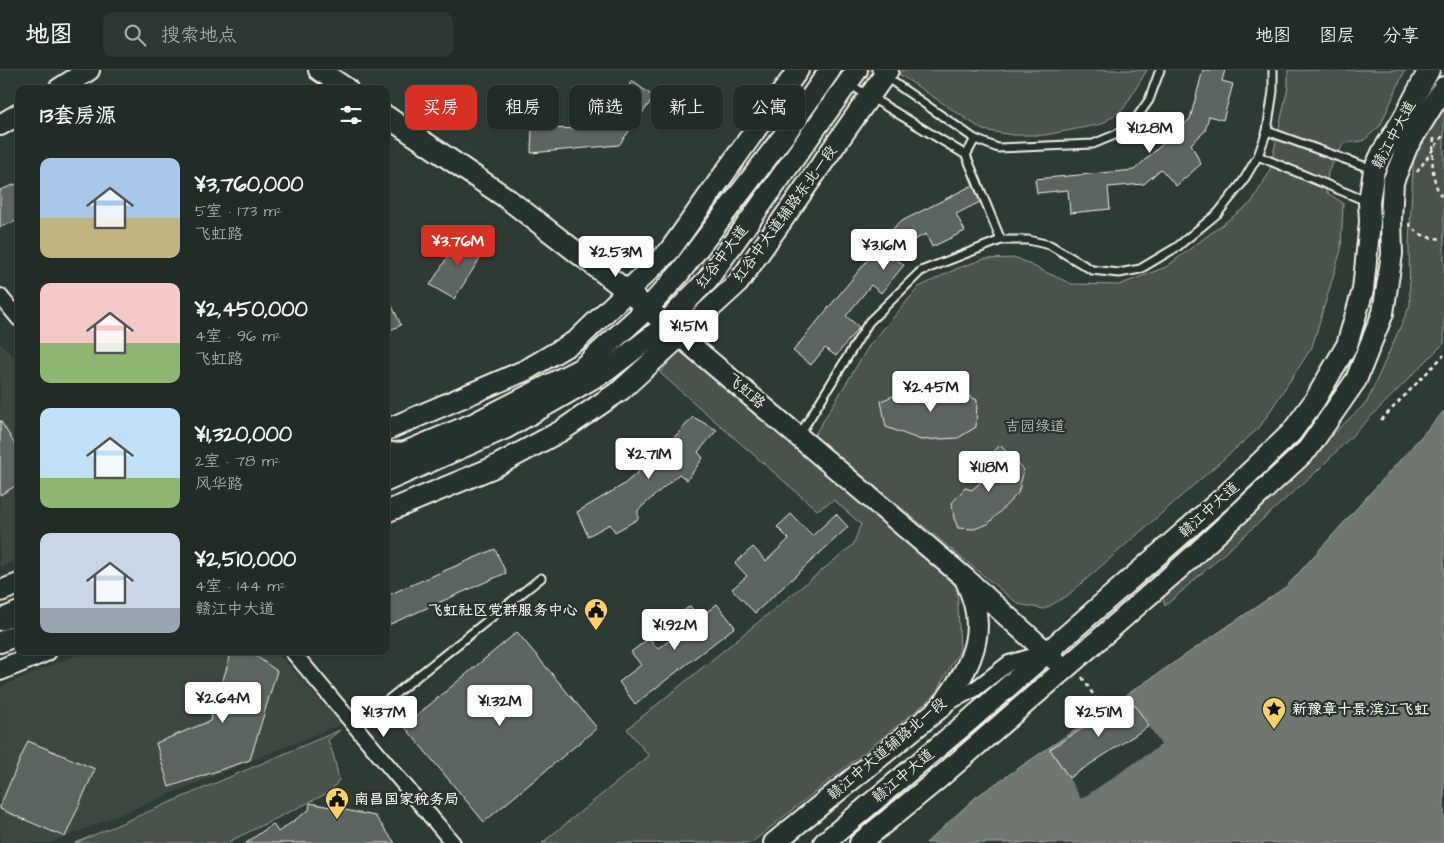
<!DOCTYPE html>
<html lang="zh">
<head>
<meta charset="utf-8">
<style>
  body { margin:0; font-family:"Architects Daughter","LXGW WenKai TC",sans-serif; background:#2e3833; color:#f1f3f6; height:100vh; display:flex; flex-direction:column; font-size:19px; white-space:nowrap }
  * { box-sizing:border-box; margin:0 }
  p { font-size:16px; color:#a2a7a7 }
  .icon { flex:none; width:28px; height:28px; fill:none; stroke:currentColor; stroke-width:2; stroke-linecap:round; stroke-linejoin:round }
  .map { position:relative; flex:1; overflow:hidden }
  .drawer { position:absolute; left:15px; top:15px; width:375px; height:570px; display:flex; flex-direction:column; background:#222c27; border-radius:10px; box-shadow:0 1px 4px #0004,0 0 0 1px #3f4844 }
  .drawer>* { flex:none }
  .guide { position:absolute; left:405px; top:15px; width:475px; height:45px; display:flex; gap:10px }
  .price { position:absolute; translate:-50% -42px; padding:0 11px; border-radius:5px; background:#fff; color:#222; font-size:16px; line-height:32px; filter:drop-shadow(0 1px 2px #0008) }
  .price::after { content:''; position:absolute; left:50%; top:30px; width:15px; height:11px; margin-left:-8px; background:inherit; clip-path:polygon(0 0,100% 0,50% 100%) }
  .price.selected { background:#d93025; color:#fff }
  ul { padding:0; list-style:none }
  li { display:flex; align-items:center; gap:15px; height:125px; padding:0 25px }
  li span { display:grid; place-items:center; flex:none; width:140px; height:100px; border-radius:10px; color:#555 }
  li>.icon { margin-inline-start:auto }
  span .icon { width:60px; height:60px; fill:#fffc; stroke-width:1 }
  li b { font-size:21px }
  h2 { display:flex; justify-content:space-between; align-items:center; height:60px; padding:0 25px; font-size:21px }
  .pill { padding:0 18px; border-radius:10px; background:#222c27; box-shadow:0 1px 4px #0004,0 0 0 1px #3f4844; font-size:18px; line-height:45px }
  .pill.selected { background:#d93025; color:#fff }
  header { display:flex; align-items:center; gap:30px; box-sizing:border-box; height:70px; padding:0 25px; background:#222c27; border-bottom:1px solid #3f4844 }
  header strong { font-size:24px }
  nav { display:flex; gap:28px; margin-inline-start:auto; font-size:18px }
  .search { width:350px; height:45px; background:#2e3833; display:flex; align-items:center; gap:12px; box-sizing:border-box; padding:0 18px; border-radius:10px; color:#a2a7a7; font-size:19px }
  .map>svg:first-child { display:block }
  .built { fill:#3c4841 }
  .green { fill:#48524c; stroke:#9ea29a }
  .water { fill:#6f7770; stroke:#a4a8a0 }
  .pier { fill:#2e3b34 }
  .building { fill:#5c655e; stroke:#f4f1e8 }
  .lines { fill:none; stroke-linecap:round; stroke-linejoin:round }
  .lane-casing { stroke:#f4f1e8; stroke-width:11 }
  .street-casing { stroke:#f4f1e8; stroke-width:18 }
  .secondary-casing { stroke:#f4f1e8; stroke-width:24 }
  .path { stroke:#f4f1e8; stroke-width:2.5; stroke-dasharray:4 4; stroke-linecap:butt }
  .lane { stroke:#26332d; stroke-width:7 }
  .street { stroke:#26332d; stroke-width:14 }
  .secondary { stroke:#26332d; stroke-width:20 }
  .labels { text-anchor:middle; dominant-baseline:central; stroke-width:4.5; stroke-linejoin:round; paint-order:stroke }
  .street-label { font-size:15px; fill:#f4f1e8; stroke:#26332d }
  .park-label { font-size:15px; fill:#b8b9b1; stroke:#26332d }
  .poi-label { font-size:15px; font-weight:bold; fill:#f4f1e8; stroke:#26332d; text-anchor:start }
</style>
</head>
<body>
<header>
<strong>地图</strong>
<div class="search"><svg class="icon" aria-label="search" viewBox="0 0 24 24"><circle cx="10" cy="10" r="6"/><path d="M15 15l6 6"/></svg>搜索地点</div>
<nav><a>地图</a><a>图层</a><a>分享</a></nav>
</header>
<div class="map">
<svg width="1444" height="773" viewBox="0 0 1444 773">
  <rect width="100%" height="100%" fill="#2e3b34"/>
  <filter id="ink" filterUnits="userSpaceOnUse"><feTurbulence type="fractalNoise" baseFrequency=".02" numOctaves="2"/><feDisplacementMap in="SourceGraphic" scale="10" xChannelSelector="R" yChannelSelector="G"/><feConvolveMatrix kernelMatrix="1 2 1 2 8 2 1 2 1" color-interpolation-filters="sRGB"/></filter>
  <g filter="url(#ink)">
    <g class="built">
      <path d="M0 273 19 292V489L0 497Z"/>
      <path d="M85 581H276L341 654 50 773H0V617Z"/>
    </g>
    <g class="green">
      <path d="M902 0H1147L1124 38 1102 54 1045 65H1013L983 60 899 4Z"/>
      <path d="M1288 0H1405L1380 56 1363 71 1344 73 1328 102 1326 122 1343 133 1341 180 1312 277 1259 358 1067 526 1044 539 1018 534 814 366 869 276 919 217 956 199 984 189 1017 188 1043 201 1072 214 1119 215 1166 197 1251 133 1269 103 1288 17Z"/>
      <path d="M1444 32V273L1316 402 1165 536 1162 525 1367 332 1410 235 1409 174 1414 82Z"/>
      <path d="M682 277 957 516 960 580 933 627 751 773H542L649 686 627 659 853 475 861 454 834 430 817 440 660 303Z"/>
      <path d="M340 660 328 670 334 687 339 710 330 722 226 773H75Z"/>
    </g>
    <path class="water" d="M1444 341V773H926L976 727 1287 516Z"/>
    <path class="pier" d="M1149 656 1161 675 1081 729 1069 708Z"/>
    <g class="building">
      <path d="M1203 0H1225L1222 11 1233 14 1223 50 1209 46 1205 61 1191 74 1201 94 1176 116 1161 99 1144 114 1108 117 1110 139 1070 143 1068 120 1037 123 1035 109 1134 100 1190 49Z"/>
      <path d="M632 11 654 27 619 75 531 83 532 58 597 59Z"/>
      <path d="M19 113V150L0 157V120Z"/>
      <path d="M973 115 980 132 956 144 965 161 932 177 926 164 910 172 896 189 904 195 881 223 871 215 846 246 859 257 836 286 825 278 811 295 793 281 898 153Z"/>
      <path d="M462 164 486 179 454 229 430 215Z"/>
      <path d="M386 223 401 255 386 262Z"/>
      <path d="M916 316 950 317 977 330 976 357 958 368 921 370 886 357 881 331Z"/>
      <path d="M693 347 717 360 698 382 703 388 687 410 679 404 638 440V449L615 462 610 454 588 466 577 442 623 415 657 386Z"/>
      <path d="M0 350 19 381V414L0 425Z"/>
      <path d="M1000 375 1024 400 1018 423 988 454 974 459 958 458 954 448 952 433 965 418 972 420 996 398 987 389Z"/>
      <path d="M791 444 812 466 836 444 848 457 755 543 732 519 747 506 735 493 753 477 766 491 789 469 777 457Z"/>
      <path d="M495 479 506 503 386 556V526Z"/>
      <path d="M717 534 735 557 635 634 619 612 641 595 631 582 649 568 658 579 683 560 674 548 690 536 699 548Z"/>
      <path d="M517 562 597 658 484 752 404 656Z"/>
      <path d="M232 581H249L277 601 250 690 169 717 156 673 210 651Z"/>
      <path d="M1130 628 1149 656 1069 708 1050 679Z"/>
      <path d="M28 671 95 699 65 767 0 739V736Z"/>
      <path d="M310 733 375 746 395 773H246L273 754 278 762 309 740Z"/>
    </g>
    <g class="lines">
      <g class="lane-casing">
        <g id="lane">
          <path d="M876 0 975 69 998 78 1093 74 1117 64 1135 50 1149 30 1160 0"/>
          <path d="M1273 0V21L1267 61 1372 99"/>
          <path d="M849 14 966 85 1001 170"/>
          <path d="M966 85 975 69"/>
          <path d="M1258 86 1267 61"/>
          <path d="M800 364 869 252 921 201 1001 170H1028L1050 175 1092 200 1119 203 1140 199 1177 177 1218 143 1242 113 1258 86 1366 131"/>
          <path d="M386 377 400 376"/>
          <path d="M355 656 541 508"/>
        </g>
      </g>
      <g class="street-casing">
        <g id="street">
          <path d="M0 226 19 249"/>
          <path d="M292 581 453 773"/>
          <path d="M944 635 975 619 1009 593 1043 583"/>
        </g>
      </g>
      <g class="secondary-casing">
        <g id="secondary">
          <path d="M319 0 347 19"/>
          <path d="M59 19 89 0"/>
          <path d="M386 46 505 127 627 221 966 509 1055 590"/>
          <path d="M0 55 19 44"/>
          <path d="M386 360 526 300 577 270 670 180 798 0"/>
          <path d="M386 390 475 353 582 298 648 238 678 205 785 64 830 0"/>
          <path d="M386 411 506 358 609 299 657 262 708 209 857 0"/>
          <path d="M386 442 492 398 561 361 621 320 738 213 888 0"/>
          <path d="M0 521 19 514"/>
          <path d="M0 550 19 542"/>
          <path d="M0 572 19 564"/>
          <path d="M0 600 46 581"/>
          <path d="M774 773 941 637C964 606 985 573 974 533 972 526 969 518 966 511"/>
          <path d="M824 773 970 650 1224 427 1291 363 1315 330 1347 275 1363 220 1370 152 1369 132 1374 100 1383 81 1403 49 1429 0"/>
          <path d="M860 773 938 709 1097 571 1192 487 1308 379 1356 310 1383 243 1392 184 1391 149 1393 112 1407 77 1444 17"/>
        </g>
      </g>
      <g class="path">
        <path d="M1434 68C1432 92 1430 110 1444 131"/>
        <path d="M1417 102 1444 64"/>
        <path d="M1409 153C1415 165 1432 170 1444 168"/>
        <path d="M1381 350 1444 285"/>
        <path d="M1082 607 1105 643"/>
      </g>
      <use href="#lane" class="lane"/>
      <use href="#street" class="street"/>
      <use href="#secondary" class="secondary"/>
    </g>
  </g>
  <defs>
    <g id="civic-pin" transform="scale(1.25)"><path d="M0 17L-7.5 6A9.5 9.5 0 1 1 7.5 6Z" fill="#ffd166" stroke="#26332d"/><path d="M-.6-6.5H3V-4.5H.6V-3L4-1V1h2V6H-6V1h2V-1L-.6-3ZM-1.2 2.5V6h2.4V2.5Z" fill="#111"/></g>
    <g id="sight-pin" transform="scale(1.25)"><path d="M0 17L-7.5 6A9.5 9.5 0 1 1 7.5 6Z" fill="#ffd166" stroke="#26332d"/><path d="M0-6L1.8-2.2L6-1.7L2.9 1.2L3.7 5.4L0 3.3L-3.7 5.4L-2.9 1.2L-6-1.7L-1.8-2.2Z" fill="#111"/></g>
  </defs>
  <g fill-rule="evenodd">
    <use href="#civic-pin" x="596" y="540"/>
    <use href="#sight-pin" x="1274" y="639"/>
    <use href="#civic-pin" x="337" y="729"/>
  </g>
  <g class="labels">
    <g class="street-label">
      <text transform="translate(1394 65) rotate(-62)">赣江中大道</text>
      <text transform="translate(785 144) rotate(-54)">红谷中大道辅路东北一段</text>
      <text transform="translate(722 187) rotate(-53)">红谷中大道</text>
      <text transform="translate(746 321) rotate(41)">飞虹路</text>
      <text transform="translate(1209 440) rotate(-42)">赣江中大道</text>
      <text transform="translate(887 679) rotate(-40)">赣江中大道辅路北一段</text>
      <text transform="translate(903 706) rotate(-40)">赣江中大道</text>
    </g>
    <g class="park-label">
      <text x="1035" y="356">吉园绿道</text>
    </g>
    <g class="poi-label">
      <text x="578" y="540" text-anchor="end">飞虹社区党群服务中心</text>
      <text x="1292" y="639">新豫章十景·滨江飞虹</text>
      <text x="354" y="729">南昌国家税务局</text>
    </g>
  </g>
</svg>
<b class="price" style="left:1150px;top:84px">¥1.28M</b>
<b class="price selected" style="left:458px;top:197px">¥3.76M</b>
<b class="price" style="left:884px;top:201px">¥3.16M</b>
<b class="price" style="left:616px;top:208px">¥2.53M</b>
<b class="price" style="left:689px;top:282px">¥1.5M</b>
<b class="price" style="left:931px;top:343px">¥2.45M</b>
<b class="price" style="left:649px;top:410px">¥2.71M</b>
<b class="price" style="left:989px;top:423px">¥1.18M</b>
<b class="price" style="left:675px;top:581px">¥1.92M</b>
<b class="price" style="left:223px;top:654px">¥2.64M</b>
<b class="price" style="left:500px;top:657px">¥1.32M</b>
<b class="price" style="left:384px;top:668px">¥1.37M</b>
<b class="price" style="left:1099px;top:668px">¥2.51M</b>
<div class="guide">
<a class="pill selected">买房</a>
<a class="pill">租房</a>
<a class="pill">筛选</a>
<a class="pill">新上</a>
<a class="pill">公寓</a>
</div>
<section class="drawer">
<h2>13套房源<svg class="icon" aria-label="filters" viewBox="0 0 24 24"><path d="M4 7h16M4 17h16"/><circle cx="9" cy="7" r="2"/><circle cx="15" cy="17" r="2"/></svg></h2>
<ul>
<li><span style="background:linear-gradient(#a9c7e8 60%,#c2b280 0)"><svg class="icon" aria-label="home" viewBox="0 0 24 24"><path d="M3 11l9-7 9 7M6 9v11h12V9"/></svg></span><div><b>¥3,760,000</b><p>5室 · 173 m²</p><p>飞虹路</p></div></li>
<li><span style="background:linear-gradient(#f6c9c9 60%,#8fb573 0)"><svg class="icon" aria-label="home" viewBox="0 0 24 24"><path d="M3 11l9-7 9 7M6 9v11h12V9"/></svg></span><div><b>¥2,450,000</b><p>4室 · 96 m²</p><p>飞虹路</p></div></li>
<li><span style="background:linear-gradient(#bfe0f5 70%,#8fb573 0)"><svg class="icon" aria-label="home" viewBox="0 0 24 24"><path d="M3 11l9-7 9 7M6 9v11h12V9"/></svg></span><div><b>¥1,320,000</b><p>2室 · 78 m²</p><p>风华路</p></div></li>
<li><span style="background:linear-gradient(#c9d6e8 75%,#9aa5b1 0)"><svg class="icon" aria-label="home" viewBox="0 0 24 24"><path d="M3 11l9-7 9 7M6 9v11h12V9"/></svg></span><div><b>¥2,510,000</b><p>4室 · 144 m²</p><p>赣江中大道</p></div></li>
</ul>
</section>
</div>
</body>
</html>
